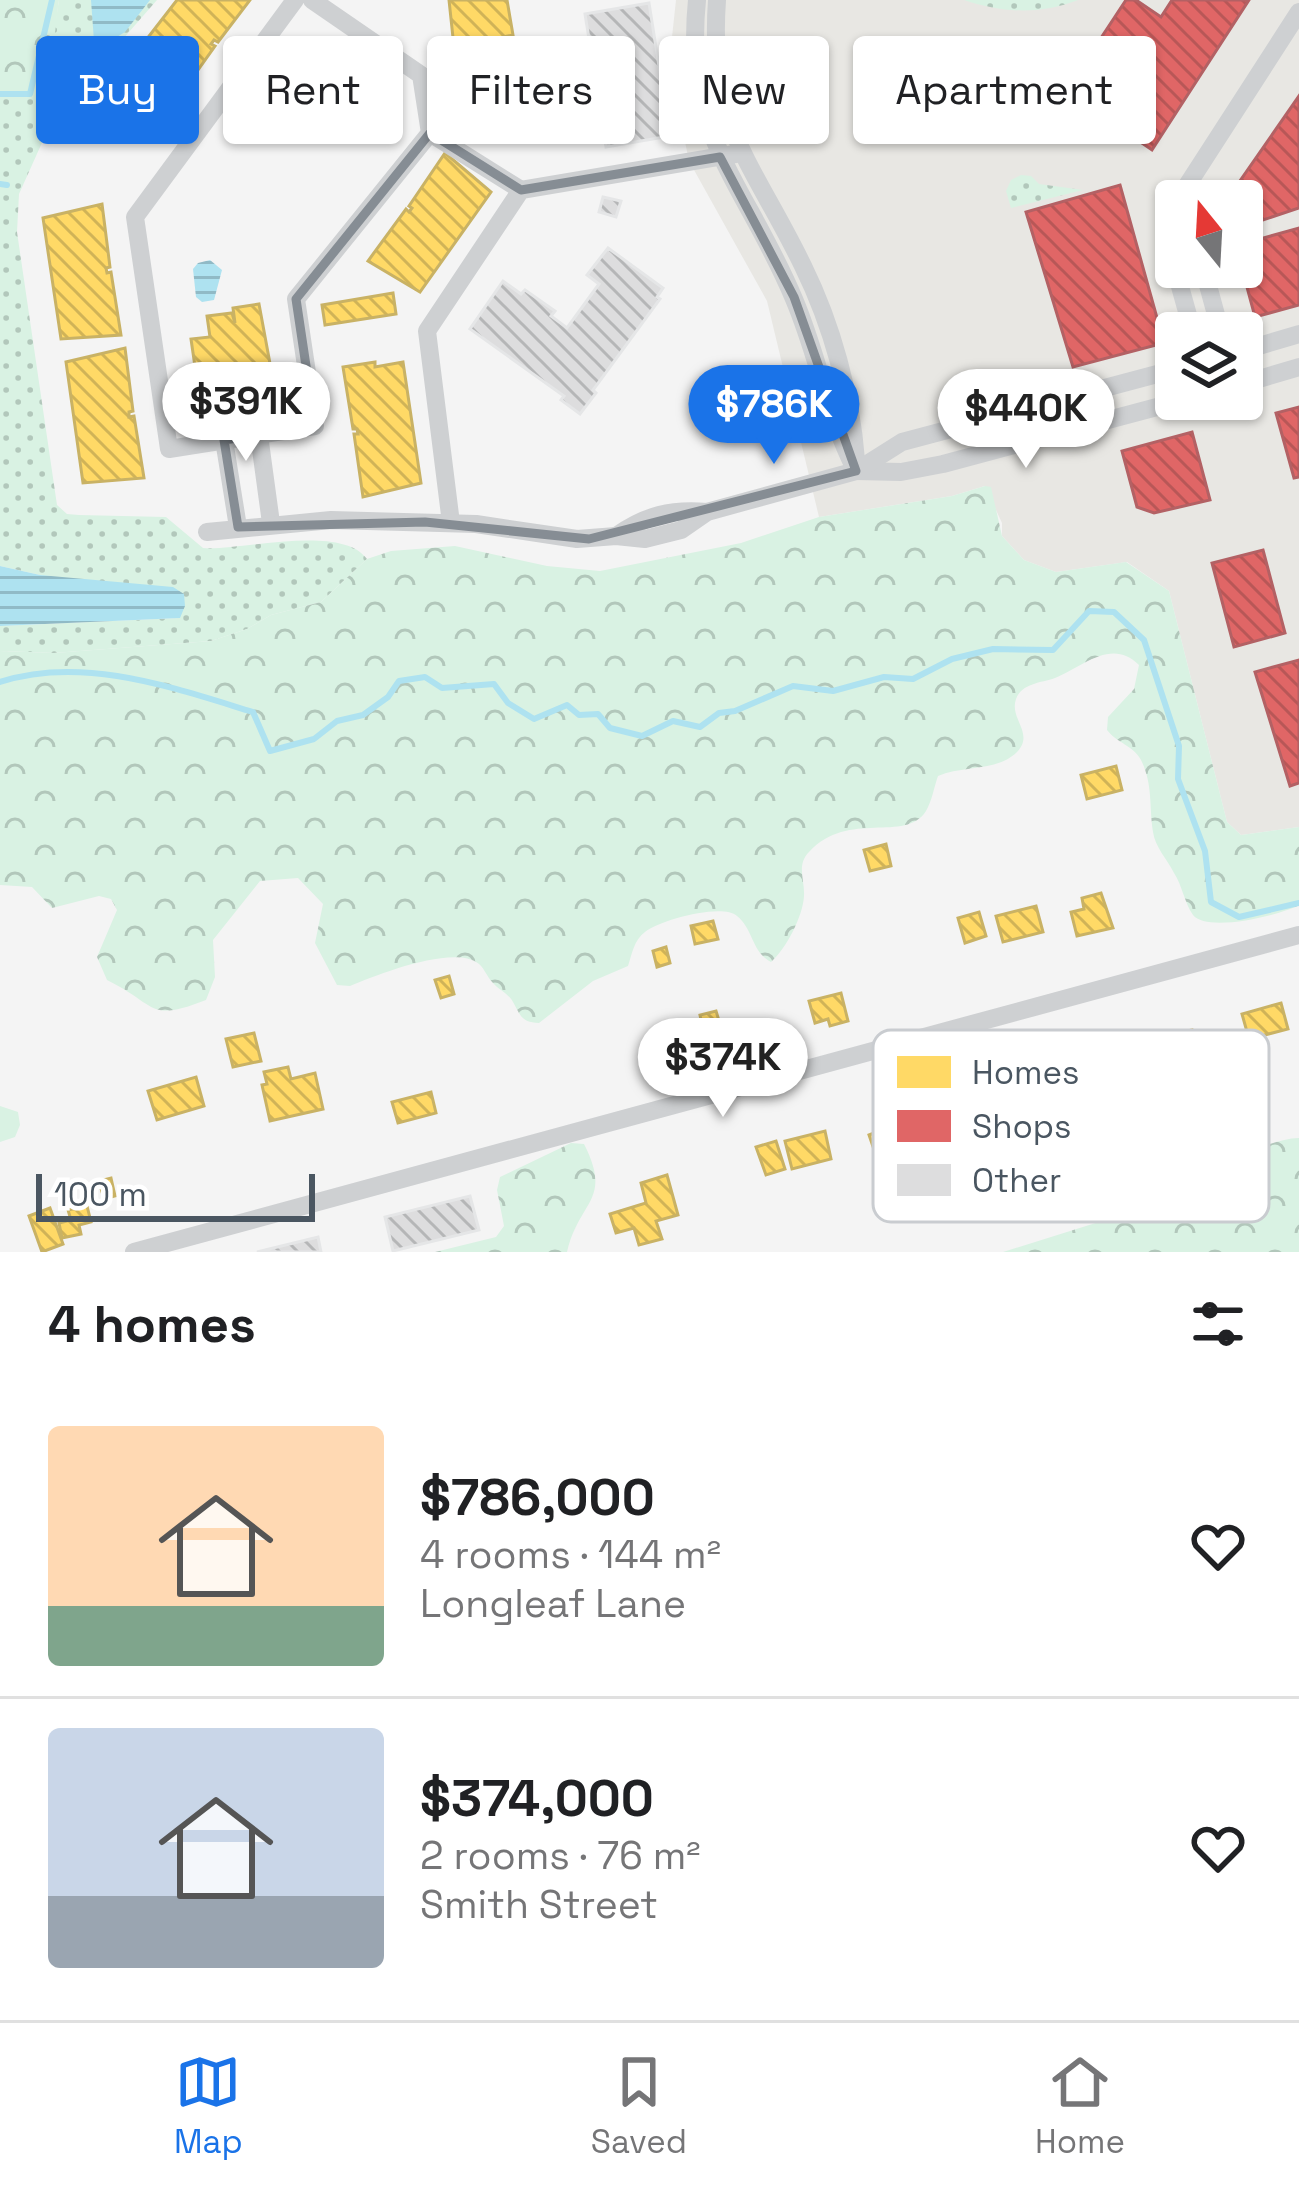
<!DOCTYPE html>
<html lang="en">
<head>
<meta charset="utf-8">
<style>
  body { margin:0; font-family:"Space Grotesk",sans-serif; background:#f6f6f6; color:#202124; height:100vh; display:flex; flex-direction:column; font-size:45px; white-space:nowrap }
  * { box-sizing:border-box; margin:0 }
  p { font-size:39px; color:#757577 }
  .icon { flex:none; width:66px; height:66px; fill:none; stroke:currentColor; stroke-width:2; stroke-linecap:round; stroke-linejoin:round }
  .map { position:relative; height:1252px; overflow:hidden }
  .details { display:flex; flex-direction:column; background:#fff; flex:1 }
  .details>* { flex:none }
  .guide { position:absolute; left:36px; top:36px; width:1227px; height:108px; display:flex; gap:24px }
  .needle { width:78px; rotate:342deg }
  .buttons { position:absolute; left:1155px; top:180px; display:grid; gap:24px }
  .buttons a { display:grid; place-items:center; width:108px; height:108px; border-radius:12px; background:#fff; box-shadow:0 3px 9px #0004; font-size:60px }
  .scale { position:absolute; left:36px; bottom:30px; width:279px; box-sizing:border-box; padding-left:12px; border:6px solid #4a5661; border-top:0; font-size:33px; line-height:42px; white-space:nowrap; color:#4a5661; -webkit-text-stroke:9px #fff; paint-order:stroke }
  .price { position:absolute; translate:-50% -102px; padding:0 27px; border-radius:42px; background:#fff; color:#222; font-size:39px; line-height:78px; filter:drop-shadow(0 3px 6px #0008) }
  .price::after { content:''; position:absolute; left:50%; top:72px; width:36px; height:27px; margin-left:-18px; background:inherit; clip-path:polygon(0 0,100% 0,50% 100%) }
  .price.selected { background:#1a73e8; color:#fff }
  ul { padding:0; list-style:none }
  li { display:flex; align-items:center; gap:36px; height:300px; padding:0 48px }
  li+li { border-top:3px solid #e0e0e0 }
  li span { display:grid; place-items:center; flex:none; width:336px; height:240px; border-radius:12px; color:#555 }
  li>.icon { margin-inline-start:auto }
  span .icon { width:144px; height:144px; fill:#fffc; stroke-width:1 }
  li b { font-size:51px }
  h2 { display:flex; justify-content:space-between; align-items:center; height:144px; padding:0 48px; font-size:51px }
  .chip { padding:0 42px; border-radius:12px; background:#fff; box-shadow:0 3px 9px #0004; font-size:42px; line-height:108px }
  .chip.selected { background:#1a73e8; color:#fff }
  .menu { display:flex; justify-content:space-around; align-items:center; height:168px; border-top:3px solid #e0e0e0; background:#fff; font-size:33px; color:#757577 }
  .menu a { display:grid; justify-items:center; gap:6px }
  .menu .selected { color:#1a73e8 }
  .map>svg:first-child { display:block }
  .commercial { fill:#e8e7e3; fill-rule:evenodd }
  .green { fill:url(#green-dots) }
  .forest { fill:url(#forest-crowns) }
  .water { fill:url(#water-rules) }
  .homes { fill:url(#homes-back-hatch); stroke:#c9b264; stroke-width:3 }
  .shops { fill:url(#shops-back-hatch); stroke:#b36164; stroke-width:3 }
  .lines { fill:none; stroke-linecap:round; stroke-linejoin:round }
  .stream { stroke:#aee2f0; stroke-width:6 }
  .building { fill:url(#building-back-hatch); stroke:#e5e6e7; stroke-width:3 }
  .minor { stroke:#ced0d2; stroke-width:18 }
  .marked { fill:none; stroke:#868d94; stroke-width:9; stroke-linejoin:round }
  .key { fill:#fff; stroke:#c9ccd0; stroke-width:3 }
  .key-label { font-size:33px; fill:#4a5661 }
</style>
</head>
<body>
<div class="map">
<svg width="1299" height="1252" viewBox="0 0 1299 1252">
  <defs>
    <pattern id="green-dots" width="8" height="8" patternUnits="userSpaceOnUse" patternTransform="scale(3)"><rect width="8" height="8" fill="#d9f2e3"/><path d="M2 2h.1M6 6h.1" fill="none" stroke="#b2c7bb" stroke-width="1.8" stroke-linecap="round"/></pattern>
    <pattern id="forest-crowns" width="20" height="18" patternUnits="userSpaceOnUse" patternTransform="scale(3)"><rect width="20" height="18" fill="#d9f2e3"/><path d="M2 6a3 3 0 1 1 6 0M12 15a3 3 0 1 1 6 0" fill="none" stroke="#b2c7bb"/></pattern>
    <pattern id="water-rules" width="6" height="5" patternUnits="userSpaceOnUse" patternTransform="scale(3)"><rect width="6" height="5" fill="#aee2f0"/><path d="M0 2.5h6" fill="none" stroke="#90bac6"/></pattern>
    <pattern id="homes-back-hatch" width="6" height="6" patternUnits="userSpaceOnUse" patternTransform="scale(3)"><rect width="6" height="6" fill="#ffd966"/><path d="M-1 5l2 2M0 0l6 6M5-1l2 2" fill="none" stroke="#d0b357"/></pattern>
    <pattern id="shops-back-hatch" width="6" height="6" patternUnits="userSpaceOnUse" patternTransform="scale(3)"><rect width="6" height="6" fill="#e06666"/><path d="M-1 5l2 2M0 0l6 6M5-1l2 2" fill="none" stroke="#b85757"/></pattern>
    <pattern id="building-back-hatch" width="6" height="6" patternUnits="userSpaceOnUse" patternTransform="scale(3)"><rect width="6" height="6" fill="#ddddde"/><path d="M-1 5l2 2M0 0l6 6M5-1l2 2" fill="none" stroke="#b5b6b7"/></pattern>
  </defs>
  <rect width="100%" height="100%" fill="#f4f4f4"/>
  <path class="commercial" d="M676 0H1299V827L1241 835 1227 822 1169 591 1127 562 1056 572 1024 560 1002 536V523L985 486 952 496 819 517 767 301 689 161 673 84 672 37ZM1176 201H1242V267H1176ZM1176 333H1242V399H1176Z"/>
  <g class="green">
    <path d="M59 0H157L115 48 75 82 45 136 19 194 17 232 57 505 67 514 79 515 166 517 203 548C241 551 341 523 367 559L321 602 271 615 247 629 211 641 54 653 0 651V626L179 618 40 575 0 566V93L10 94 56 19Z"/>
    <path d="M964 0H1078C1039 15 1003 13 964 0Z"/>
    <path d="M1021 175 1031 176 1039 184 1083 190 1011 208 1006 191 1011 180Z"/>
  </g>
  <g class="forest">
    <path d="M0 0H59C53 40 56 98 0 93Z"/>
    <path d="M985 486 991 487 1002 536 1024 560 1056 572 1126 562 1169 591 1227 822 1241 835 1299 827V905C1281 915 1207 933 1193 915 1185 904 1182 885 1174 873 1167 859 1155 847 1153 832 1149 806 1153 784 1141 760 1134 746 1117 743 1107 730L1108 717 1134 689 1139 665C1112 637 1082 667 1055 678 1041 683 1022 683 1016 699 1009 719 1035 733 1017 752 997 772 963 765 938 776 934 787 932 801 926 811 905 844 849 809 809 852 796 865 805 880 804 896 803 916 786 949 771 962 751 951 754 930 737 916 722 903 660 920 645 932 634 940 632 954 628 966L593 981 539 1023C521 1022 521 1016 513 1002 508 993 499 990 493 983 486 976 484 966 476 962 449 946 377 975 350 986L337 985 315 943 323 904 298 878 260 881 213 940 215 977 206 1000C147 1023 158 1005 107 980L97 957 117 910 111 899 99 896 52 908 32 887 0 885V651L54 653 211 641 247 629 271 615 321 602 367 559 391 551 455 546 547 566 600 571 741 543 819 517 952 496Z"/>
    <path d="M1122 1073C1164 1080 1174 1134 1196 1164 1233 1168 1263 1139 1299 1138V1252H1003L1121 1215 1131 1206 1124 1136 1110 1087Z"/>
    <path d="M0 1106 18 1112 20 1125 15 1137 0 1142Z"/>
    <path d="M571 1143 584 1144C613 1201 579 1200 567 1252H435L496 1237 504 1226 497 1190 500 1177Z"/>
  </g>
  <g class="water">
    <path d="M91 0H150L125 32 104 45 94 41Z"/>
    <path d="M210 260 222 270 214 300 202 302 196 297 193 269 198 263Z"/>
    <path d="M0 566 40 575 173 587 184 594 185 606 180 618 0 626Z"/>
  </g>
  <g class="homes">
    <path d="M177 0H250L218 42 214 40 211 44 215 46 178 98 132 58Z"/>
    <path d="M449 0H507L513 35 454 47Z"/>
    <path d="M513 52 522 113 463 125 456 63 461 62 460 58Z"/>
    <path d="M88 86 105 98 80 131 63 119Z"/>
    <path d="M445 153 491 192 420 292 368 261 406 209 409 212 412 208 409 206Z"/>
    <path d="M102 204 110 267 106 268 107 273 111 272 121 335 61 339 43 218Z"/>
    <path d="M393 293 396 314 325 325 322 305Z"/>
    <path d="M259 304 271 369H266V389L223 400 224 405 201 408 191 339 210 337 207 316 232 313 235 323 233 308Z"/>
    <path d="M125 348 133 411 129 412V417L134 416 144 478 83 483 66 362Z"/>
    <path d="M375 362V367L403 362 421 483 363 497 354 434H358L357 429H353L343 367Z"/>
    <path d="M1116 766 1122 790 1087 799 1081 775Z"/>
    <path d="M886 844 891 866 870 871 864 850Z"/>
    <path d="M1101 893 1113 928 1077 936 1071 912 1084 909 1082 898Z"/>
    <path d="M1036 906 1043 932 1003 942 996 916Z"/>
    <path d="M979 912 986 936 965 943 958 918Z"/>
    <path d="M713 921 718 939 695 944 691 926Z"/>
    <path d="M666 947 670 963 657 967 653 951Z"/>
    <path d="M449 976 454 994 441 998 435 980Z"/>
    <path d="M841 993 848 1021 830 1026 828 1019 815 1023 809 1001Z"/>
    <path d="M1281 1003 1288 1029 1249 1039 1242 1014Z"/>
    <path d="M716 1011 728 1050 708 1054 700 1015Z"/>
    <path d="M1192 1030 1195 1048 1169 1054 1166 1035Z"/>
    <path d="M254 1033 261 1061 233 1067 226 1039Z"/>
    <path d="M288 1067 291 1079 315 1073 323 1109 270 1121 262 1085 267 1084 264 1072Z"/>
    <path d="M196 1077 204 1106 157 1120 148 1091Z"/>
    <path d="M431 1092 436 1113 398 1123 392 1102Z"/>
    <path d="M925 1107 933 1132 924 1135 932 1160 917 1165 912 1149 903 1152 899 1140 894 1142 901 1160 880 1167 869 1135 895 1125 893 1118Z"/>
    <path d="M825 1131 831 1159 792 1169 785 1141Z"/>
    <path d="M776 1141 785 1169 766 1175 756 1147Z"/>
    <path d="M667 1175 678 1215 656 1221 662 1239 639 1245 634 1228 616 1233 610 1214 646 1203 641 1183Z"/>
    <path d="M111 1178 115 1196 104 1199 99 1181Z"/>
    <path d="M87 1206 91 1222 79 1225 81 1234 62 1238 59 1223 71 1220 68 1210Z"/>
    <path d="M50 1208 63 1244 42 1252 29 1216Z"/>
  </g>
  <g class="shops">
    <path d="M1126 0H1136L1161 17 1172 0H1249L1152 150 1066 91Z"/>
    <path d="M1299 96V208L1242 227V201H1226Z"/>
    <path d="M1120 185 1164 343 1073 367 1026 212Z"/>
    <path d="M1299 228V305L1255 317 1244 276 1251 274 1242 244Z"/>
    <path d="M1299 407V477L1294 478 1276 413Z"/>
    <path d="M1192 432 1210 500 1154 513 1137 507 1122 451Z"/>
    <path d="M1263 550 1285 633 1234 647 1212 563Z"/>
    <path d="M1299 660V783L1290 786 1255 672Z"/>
  </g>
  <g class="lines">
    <g class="stream">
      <path d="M0 94H30L52 0"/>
      <path d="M0 184 7 185"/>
      <path d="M0 682C83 655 174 688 253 712L270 751 314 739 337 721 363 715 388 697 399 681 425 677 442 688 494 684 508 703 534 719 567 705 579 715 598 714 610 728 642 736 673 721 700 727 719 713 735 711 793 686 833 691 884 677 913 679 952 659 993 649 1053 650 1089 611 1114 612 1144 640 1179 746 1178 779 1205 851 1211 902 1239 917 1299 903"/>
    </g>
  </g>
  <g class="building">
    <path d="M649 3 670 136 606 147 597 91H593L589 71 594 70 585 14Z"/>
    <path d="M603 197 621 201 616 217 599 212Z"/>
    <path d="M608 248 663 288 657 297 660 299 593 390 596 393 580 414 561 400 564 396 470 329 503 281 521 294 525 290 555 311 551 316 567 328 599 284 587 275Z"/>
    <path d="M470 1196 479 1230 393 1251 385 1217Z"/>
    <path d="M318 1237 321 1252H257Z"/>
  </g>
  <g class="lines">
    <g class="minor">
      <path d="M295 0 135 217 169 449 315 426 296 299 430 133 421 75 312 0"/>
      <path d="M697 0C683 137 746 184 794 299 819 358 826 412 856 471"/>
      <path d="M717 0C708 126 752 161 803 266 832 325 851 394 856 460"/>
      <path d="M430 133 521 190"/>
      <path d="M1203 267 1221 333"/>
      <path d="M1193 333 1169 247 1168 215 1299 12"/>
      <path d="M1242 351 1299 334"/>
      <path d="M1242 384 1299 367"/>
      <path d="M259 435 271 523"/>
      <path d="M224 440 238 527"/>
      <path d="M856 471 901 472 943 464 1187 399"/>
      <path d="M451 523 427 331 521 190 741 153"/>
      <path d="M207 532 331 520 476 524 577 539 616 536 645 539 681 530 707 512 856 471 902 442 1176 369"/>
      <path d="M616 536C646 515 671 509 707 512"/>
      <path d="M134 1252 1299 935"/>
    </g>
  </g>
  <path class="marked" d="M430 133 521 190 720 157 794 297 856 471 589 539 425 522 238 527 224 440 315 426 296 299Z"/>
  <rect x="873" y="1030" width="396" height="192" rx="18" class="key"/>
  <rect x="897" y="1056" width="54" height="32" fill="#ffd966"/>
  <rect x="897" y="1110" width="54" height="32" fill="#e06666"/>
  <rect x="897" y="1164" width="54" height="32" fill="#ddddde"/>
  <g class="key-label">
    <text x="972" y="1084">Homes</text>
    <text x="972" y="1138">Shops</text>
    <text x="972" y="1192">Other</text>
  </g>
</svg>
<div class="buttons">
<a><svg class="needle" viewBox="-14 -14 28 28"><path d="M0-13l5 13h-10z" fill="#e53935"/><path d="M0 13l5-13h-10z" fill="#757577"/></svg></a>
<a><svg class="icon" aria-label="layers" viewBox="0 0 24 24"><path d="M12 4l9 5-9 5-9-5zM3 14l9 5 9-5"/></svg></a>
</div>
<div class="scale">100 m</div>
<b class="price" style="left:246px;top:464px">$391K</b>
<b class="price selected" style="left:774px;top:467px">$786K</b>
<b class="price" style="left:1026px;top:471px">$440K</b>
<b class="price" style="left:723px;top:1120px">$374K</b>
<div class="guide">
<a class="chip selected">Buy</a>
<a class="chip">Rent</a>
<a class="chip">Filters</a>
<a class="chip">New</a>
<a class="chip">Apartment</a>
</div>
</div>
<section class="details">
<h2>4 homes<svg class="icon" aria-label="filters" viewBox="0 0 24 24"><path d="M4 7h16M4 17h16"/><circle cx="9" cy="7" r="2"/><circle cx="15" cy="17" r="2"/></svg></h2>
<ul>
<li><span style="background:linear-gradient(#ffd9b3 75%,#7fa58c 0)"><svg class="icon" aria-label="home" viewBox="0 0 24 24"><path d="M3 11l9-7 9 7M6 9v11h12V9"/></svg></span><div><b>$786,000</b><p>4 rooms · 144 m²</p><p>Longleaf Lane</p></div><svg class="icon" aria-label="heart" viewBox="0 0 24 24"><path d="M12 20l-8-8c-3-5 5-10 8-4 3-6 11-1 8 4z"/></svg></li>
<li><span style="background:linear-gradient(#c9d6e8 70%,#9aa5b1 0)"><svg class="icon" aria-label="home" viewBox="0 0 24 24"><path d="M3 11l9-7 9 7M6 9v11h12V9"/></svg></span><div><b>$374,000</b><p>2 rooms · 76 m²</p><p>Smith Street</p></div><svg class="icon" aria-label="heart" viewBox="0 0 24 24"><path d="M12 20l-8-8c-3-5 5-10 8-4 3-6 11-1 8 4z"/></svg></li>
</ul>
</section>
<nav class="menu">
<a class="selected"><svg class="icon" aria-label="map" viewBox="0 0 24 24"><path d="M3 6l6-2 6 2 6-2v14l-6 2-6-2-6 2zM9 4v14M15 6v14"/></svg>Map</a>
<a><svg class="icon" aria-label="saved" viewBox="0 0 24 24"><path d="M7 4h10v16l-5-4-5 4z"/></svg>Saved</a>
<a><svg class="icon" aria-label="home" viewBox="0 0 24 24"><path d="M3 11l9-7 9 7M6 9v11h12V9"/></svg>Home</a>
</nav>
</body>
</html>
